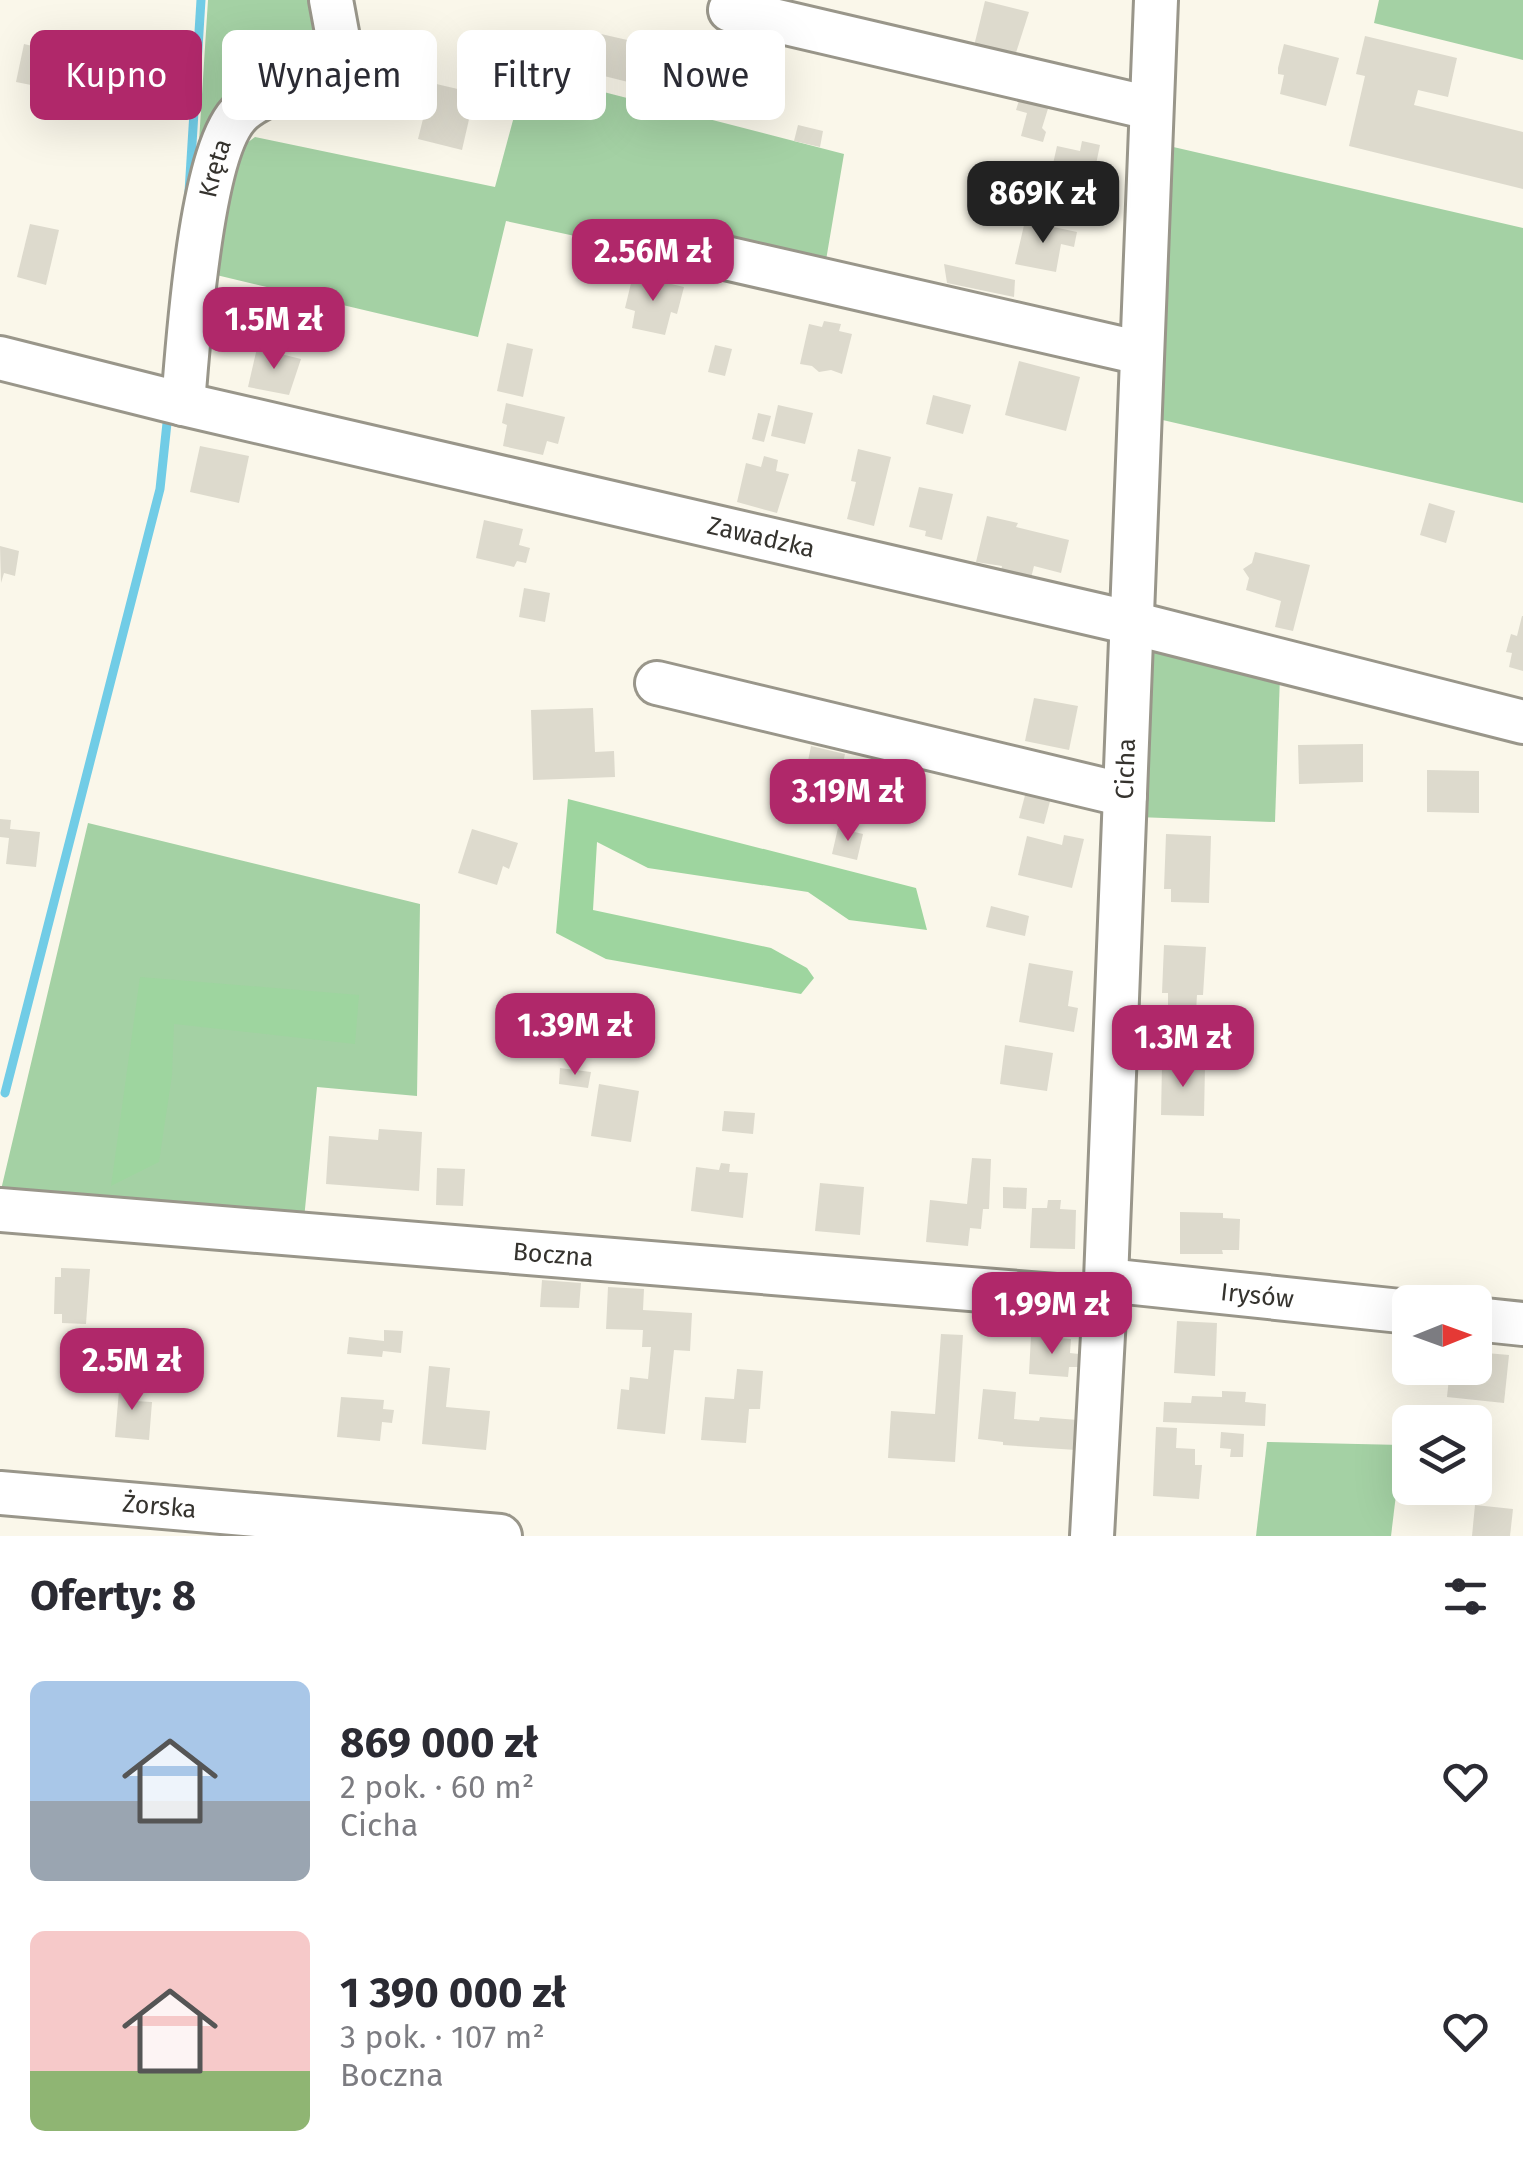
<!DOCTYPE html>
<html lang="pl">
<head>
<meta charset="utf-8">
<style>
  body { margin:0; font-family:"Fira Sans",sans-serif; background:#f7f7f7; color:#2b2b33; height:100vh; display:flex; flex-direction:column; font-size:38px; white-space:nowrap }
  * { box-sizing:border-box; margin:0 }
  p { font-size:32px; color:#7c7c81 }
  .icon { flex:none; width:55px; height:55px; fill:none; stroke:currentColor; stroke-width:2; stroke-linecap:round; stroke-linejoin:round }
  .map { position:relative; height:1536px; overflow:hidden }
  .details { display:flex; flex-direction:column; background:#fff; flex:1 }
  .details>* { flex:none }
  .banner { position:absolute; left:30px; top:30px; width:1000px; height:90px; display:flex; gap:20px }
  .needle { width:65px; rotate:89deg }
  .fabs { position:absolute; left:1392px; top:1285px; display:grid; gap:20px }
  .fabs a { display:grid; place-items:center; width:100px; height:100px; border-radius:15px; background:#fff; box-shadow:0 10px 40px #0002; font-size:50px }
  .price { position:absolute; translate:-50% -85px; padding:0 22px; border-radius:20px; background:#b0286a; color:#fff; font-size:32px; line-height:65px; filter:drop-shadow(0 2px 5px #0008) }
  .price::after { content:''; position:absolute; left:50%; top:60px; width:30px; height:22px; margin-left:-15px; background:inherit; clip-path:polygon(0 0,100% 0,50% 100%) }
  .price.on { background:#222; color:#fff }
  ul { padding:0; list-style:none }
  li { display:flex; align-items:center; gap:30px; height:250px; padding:0 30px }
  li span { display:grid; place-items:center; flex:none; width:280px; height:200px; border-radius:15px; color:#555 }
  li>.icon { margin-inline-start:auto }
  span .icon { width:120px; height:120px; fill:#fffc; stroke-width:1 }
  li b { font-size:42px }
  h2 { display:flex; justify-content:space-between; align-items:center; height:120px; padding:0 30px; font-size:42px }
  .pill { padding:0 35px; border-radius:15px; background:#fff; box-shadow:0 10px 40px #0002; font-size:35px; line-height:90px }
  .pill.on { background:#b0286a; color:#fff }
  .map>svg:first-child { display:block }
  .green { fill:#a4d1a4 }
  .forest { fill:#9ed59f }
  .lines { fill:none; stroke-linecap:round; stroke-linejoin:round }
  .stream { stroke:#71cce6; stroke-width:9 }
  .building { fill:#dddacd }
  .minor-casing { stroke:#99968a; stroke-width:48 }
  .minor { stroke:#fff; stroke-width:42 }
  .labels { text-anchor:middle; dominant-baseline:central; stroke-width:8; stroke-linejoin:round; paint-order:stroke }
  .street-label { font-size:25px; fill:#35332e; stroke:#fff }
</style>
</head>
<body>
<div class="map">
<svg width="1523" height="1536" viewBox="0 0 1523 1536">
  <rect width="100%" height="100%" fill="#faf7ea"/>
  <g class="green">
    <path d="M208 0H321L330 44 246 96 194 220Z"/>
    <path d="M1379 0H1523V60L1374 23Z"/>
    <path d="M526 72 844 154 824 272 667 256 506 221 478 337 208 273 232 154 255 137 495 187Z"/>
    <path d="M1169 146 1523 228V503L1154 418Z"/>
    <path d="M1159 646 1280 675 1275 822 1137 817 1144 656Z"/>
    <path d="M88 823 420 904 417 1096 317 1087 304 1219 0 1194Z"/>
    <path d="M1267 1442 1402 1445 1391 1536H1256Z"/>
  </g>
  <g class="forest">
    <path d="M568 799 916 888 927 930 849 920 808 892 648 868 597 842 593 910 771 948 807 968 814 978 801 994 606 959 556 933Z"/>
    <path d="M140 977 359 995 355 1044 174 1024 172 1075 159 1162 111 1186Z"/>
  </g>
  <g class="lines">
    <g class="stream">
      <path d="M189 192 201 0"/>
      <path d="M5 1093 160 489 167 423"/>
    </g>
  </g>
  <g class="building">
    <path d="M985 1 1029 12 1015 56 974 46Z"/>
    <path d="M601 34 645 44 636 84 592 73Z"/>
    <path d="M1365 36 1457 58 1448 97 1418 90 1414 105 1523 132V189L1349 146 1365 76 1356 74Z"/>
    <path d="M486 38 521 46 506 108 488 104 494 82 489 81 492 67 480 64Z"/>
    <path d="M24 44 45 49 36 86 16 82Z"/>
    <path d="M1284 44 1339 58 1326 106 1280 94 1284 75 1278 74V68Z"/>
    <path d="M664 58 679 62 670 100 655 97Z"/>
    <path d="M432 83 475 93 462 150 418 139Z"/>
    <path d="M1022 91 1051 99 1042 128 1046 132 1043 142 1021 136 1027 113 1016 110Z"/>
    <path d="M798 125 823 131 820 147 794 141Z"/>
    <path d="M1082 141 1100 145 1090 193 1039 182 1043 162 1053 164 1057 146 1080 151Z"/>
    <path d="M983 192 1001 195 995 224 977 221Z"/>
    <path d="M1025 221 1077 232 1074 247 1061 244 1056 272 1015 264Z"/>
    <path d="M30 224 59 230 46 285 17 277Z"/>
    <path d="M944 264 1015 280 1014 297 947 283Z"/>
    <path d="M633 275 684 287 677 314 671 312 665 335 632 328 635 311 625 308Z"/>
    <path d="M249 307 266 311 261 332 245 329Z"/>
    <path d="M824 321 841 324 839 331 852 334 842 374 831 370 819 372 812 366 800 364 809 324 822 327Z"/>
    <path d="M507 343 533 349 523 397 497 391Z"/>
    <path d="M715 345 732 349 725 376 708 372Z"/>
    <path d="M257 348 301 359 289 395 248 387Z"/>
    <path d="M1019 361 1080 377 1066 431 1005 415Z"/>
    <path d="M933 395 971 405 963 434 926 424Z"/>
    <path d="M506 403 565 417 558 444 547 441 543 455 503 446 507 425 502 423Z"/>
    <path d="M778 405 813 413 805 444 771 436Z"/>
    <path d="M758 413 771 416 764 442 752 439Z"/>
    <path d="M200 446 249 456 239 503 190 492Z"/>
    <path d="M858 449 891 457 874 526 847 519 856 482 851 481Z"/>
    <path d="M764 456 778 460 776 471 789 474 777 513 737 502 746 463 761 467Z"/>
    <path d="M919 487 953 494 942 540 925 536 926 531 909 527Z"/>
    <path d="M1429 503 1455 511 1446 543 1420 535Z"/>
    <path d="M987 516 1018 523 1016 527 1069 540 1061 573 1034 566 1031 578 1001 571 1002 566 976 562Z"/>
    <path d="M484 520 523 529 519 545 530 548 526 563 517 561 514 567 476 558Z"/>
    <path d="M0 546 19 551 15 576 4 573 1 583Z"/>
    <path d="M1255 552 1310 565 1293 631 1275 627 1281 601 1246 590 1249 578 1243 569 1252 563Z"/>
    <path d="M524 588 550 593 545 622 519 617Z"/>
    <path d="M1522 616H1523V671L1509 667 1512 653 1506 652 1511 634 1517 636Z"/>
    <path d="M1034 698 1078 706 1069 750 1025 741Z"/>
    <path d="M593 708 595 752 614 751 615 777 533 780 531 710Z"/>
    <path d="M1363 744V782L1299 784 1298 745Z"/>
    <path d="M811 746 845 754 840 777 833 776 824 812 786 803 795 764 807 766Z"/>
    <path d="M1427 770 1479 771V813L1427 812Z"/>
    <path d="M1028 784 1053 790 1044 824 1019 818Z"/>
    <path d="M0 819 11 820 10 829 40 832 36 867 6 864 9 838 0 837Z"/>
    <path d="M838 828 863 834 857 860 832 854Z"/>
    <path d="M472 829 518 843 509 869 503 866 497 885 458 873Z"/>
    <path d="M1166 834 1211 836 1209 903 1171 902V889H1164Z"/>
    <path d="M1064 835 1084 839 1072 888 1018 875 1027 836 1062 845Z"/>
    <path d="M991 906 1029 916 1025 936 986 927Z"/>
    <path d="M1164 945 1206 947 1203 995H1197L1196 1012 1168 1011V993H1162Z"/>
    <path d="M1029 963 1073 971 1068 1006 1078 1008 1074 1032 1019 1022Z"/>
    <path d="M1005 1045 1053 1053 1047 1091 1000 1084Z"/>
    <path d="M1162 1065 1205 1066 1204 1116 1161 1115Z"/>
    <path d="M560 1068 591 1072 588 1088 559 1084Z"/>
    <path d="M599 1084 639 1091 631 1142 591 1136Z"/>
    <path d="M724 1111 755 1113 753 1134 722 1131Z"/>
    <path d="M379 1129 422 1132 419 1191 326 1184 329 1136 378 1140Z"/>
    <path d="M972 1158 991 1159 989 1209H983L981 1229 970 1228 968 1246 926 1242 930 1200 967 1204Z"/>
    <path d="M721 1163 730 1164 729 1172 748 1173 743 1218 691 1211 696 1167 719 1170Z"/>
    <path d="M437 1168 465 1169 463 1206 436 1205Z"/>
    <path d="M820 1183 864 1187 860 1235 815 1231Z"/>
    <path d="M1003 1187 1027 1188 1026 1209 1003 1208Z"/>
    <path d="M1048 1200H1061L1060 1209 1076 1210 1075 1249 1030 1248 1032 1208H1047Z"/>
    <path d="M1180 1212 1223 1213V1218L1240 1219 1239 1250H1222L1223 1254H1180Z"/>
    <path d="M61 1268 90 1269 86 1324 62 1323V1314H54L55 1277H61Z"/>
    <path d="M542 1280 581 1283 579 1308 540 1307Z"/>
    <path d="M608 1287 644 1289 643 1310 692 1313 690 1351 674 1350 665 1434 617 1429 621 1389 629 1390 630 1377 648 1379 651 1347H642L643 1330 606 1329Z"/>
    <path d="M1177 1321 1217 1323 1215 1376 1174 1373Z"/>
    <path d="M384 1330 403 1331 401 1353 383 1351 382 1357 347 1354 349 1337 384 1341Z"/>
    <path d="M941 1334 963 1335 955 1462 888 1458 891 1411 935 1414Z"/>
    <path d="M1031 1336 1071 1339 1070 1353 1079 1354 1078 1367H1069L1068 1377 1029 1374Z"/>
    <path d="M150 1337 178 1339 176 1368 148 1366Z"/>
    <path d="M1475 1352 1509 1355 1504 1403 1447 1397 1450 1368H1475Z"/>
    <path d="M429 1366 450 1368 446 1407 490 1411 486 1450 422 1444Z"/>
    <path d="M737 1369 763 1371 760 1409H749L746 1443 701 1440 705 1397 734 1399Z"/>
    <path d="M120 1379 137 1381 135 1401 152 1402 149 1440 115 1437Z"/>
    <path d="M983 1389 1016 1392 1014 1419 1039 1421 1040 1417 1078 1420 1076 1450 1003 1445V1442L978 1439Z"/>
    <path d="M1222 1391 1246 1392 1245 1402 1266 1404 1265 1426 1163 1422 1164 1402 1191 1403 1192 1396 1222 1397Z"/>
    <path d="M341 1397 384 1400 383 1409 394 1410 392 1423 382 1422 380 1441 337 1437Z"/>
    <path d="M1156 1427 1177 1428 1176 1448 1195 1449V1465H1202L1199 1499 1153 1496Z"/>
    <path d="M1221 1432 1244 1434 1243 1457H1230L1231 1449 1220 1448Z"/>
    <path d="M1475 1505 1513 1509 1510 1536H1472Z"/>
  </g>
  <g class="lines">
    <g class="minor-casing">
      <g id="minor">
        <path d="M730 10 1150 108"/>
        <path d="M682 248 1141 353"/>
        <path id="s1" d="M0 358 183 404 1132 623 1523 722"/>
        <path id="s2" d="M183 404C188 345 200 148 242 111 271 86 317 85 341 54L331 0"/>
        <path d="M657 683 1125 795"/>
        <path id="s3" d="M0 1210 1105 1300"/>
        <path id="s4" d="M1106 1280 1410 1312"/>
        <path d="M1475 1319 1523 1324"/>
        <path id="s5" d="M0 1493 500 1536"/>
        <path id="s6" d="M1092 1536 1106 1280 1156 0"/>
      </g>
    </g>
    <use href="#minor" class="minor"/>
  </g>
  <g class="labels">
    <g class="street-label">
      <text stroke="none"><textPath href="#s2" startOffset="238">Kręta</textPath></text>
      <text stroke="none"><textPath href="#s1" startOffset="782">Zawadzka</textPath></text>
      <text stroke="none"><textPath href="#s6" startOffset="768">Cicha</textPath></text>
      <text stroke="none"><textPath href="#s3" startOffset="555">Boczna</textPath></text>
      <text stroke="none"><textPath href="#s4" startOffset="152">Irysów</textPath></text>
      <text stroke="none"><textPath href="#s5" startOffset="160">Żorska</textPath></text>
    </g>
  </g>
</svg>
<div class="fabs">
<a><svg class="needle" viewBox="-14 -14 28 28"><path d="M0-13l5 13h-10z" fill="#e53935"/><path d="M0 13l5-13h-10z" fill="#7c7c81"/></svg></a>
<a><svg class="icon" aria-label="layers" viewBox="0 0 24 24"><path d="M12 4l9 5-9 5-9-5zM3 14l9 5 9-5"/></svg></a>
</div>
<b class="price on" style="left:1043px;top:246px">869K zł</b>
<b class="price" style="left:653px;top:304px">2.56M zł</b>
<b class="price" style="left:274px;top:372px">1.5M zł</b>
<b class="price" style="left:848px;top:844px">3.19M zł</b>
<b class="price" style="left:575px;top:1078px">1.39M zł</b>
<b class="price" style="left:1183px;top:1090px">1.3M zł</b>
<b class="price" style="left:1052px;top:1357px">1.99M zł</b>
<b class="price" style="left:132px;top:1413px">2.5M zł</b>
<div class="banner">
<a class="pill on">Kupno</a>
<a class="pill">Wynajem</a>
<a class="pill">Filtry</a>
<a class="pill">Nowe</a>
</div>
</div>
<section class="details">
<h2>Oferty: 8<svg class="icon" aria-label="filters" viewBox="0 0 24 24"><path d="M4 7h16M4 17h16"/><circle cx="9" cy="7" r="2"/><circle cx="15" cy="17" r="2"/></svg></h2>
<ul>
<li><span style="background:linear-gradient(#a9c7e8 60%,#9aa5b1 0)"><svg class="icon" aria-label="home" viewBox="0 0 24 24"><path d="M3 11l9-7 9 7M6 9v11h12V9"/></svg></span><div><b>869 000 zł</b><p>2 pok. · 60 m²</p><p>Cicha</p></div><svg class="icon" aria-label="heart" viewBox="0 0 24 24"><path d="M12 20l-8-8c-3-5 5-10 8-4 3-6 11-1 8 4z"/></svg></li>
<li><span style="background:linear-gradient(#f6c9c9 70%,#8fb573 0)"><svg class="icon" aria-label="home" viewBox="0 0 24 24"><path d="M3 11l9-7 9 7M6 9v11h12V9"/></svg></span><div><b>1 390 000 zł</b><p>3 pok. · 107 m²</p><p>Boczna</p></div><svg class="icon" aria-label="heart" viewBox="0 0 24 24"><path d="M12 20l-8-8c-3-5 5-10 8-4 3-6 11-1 8 4z"/></svg></li>
</ul>
</section>
</body>
</html>
